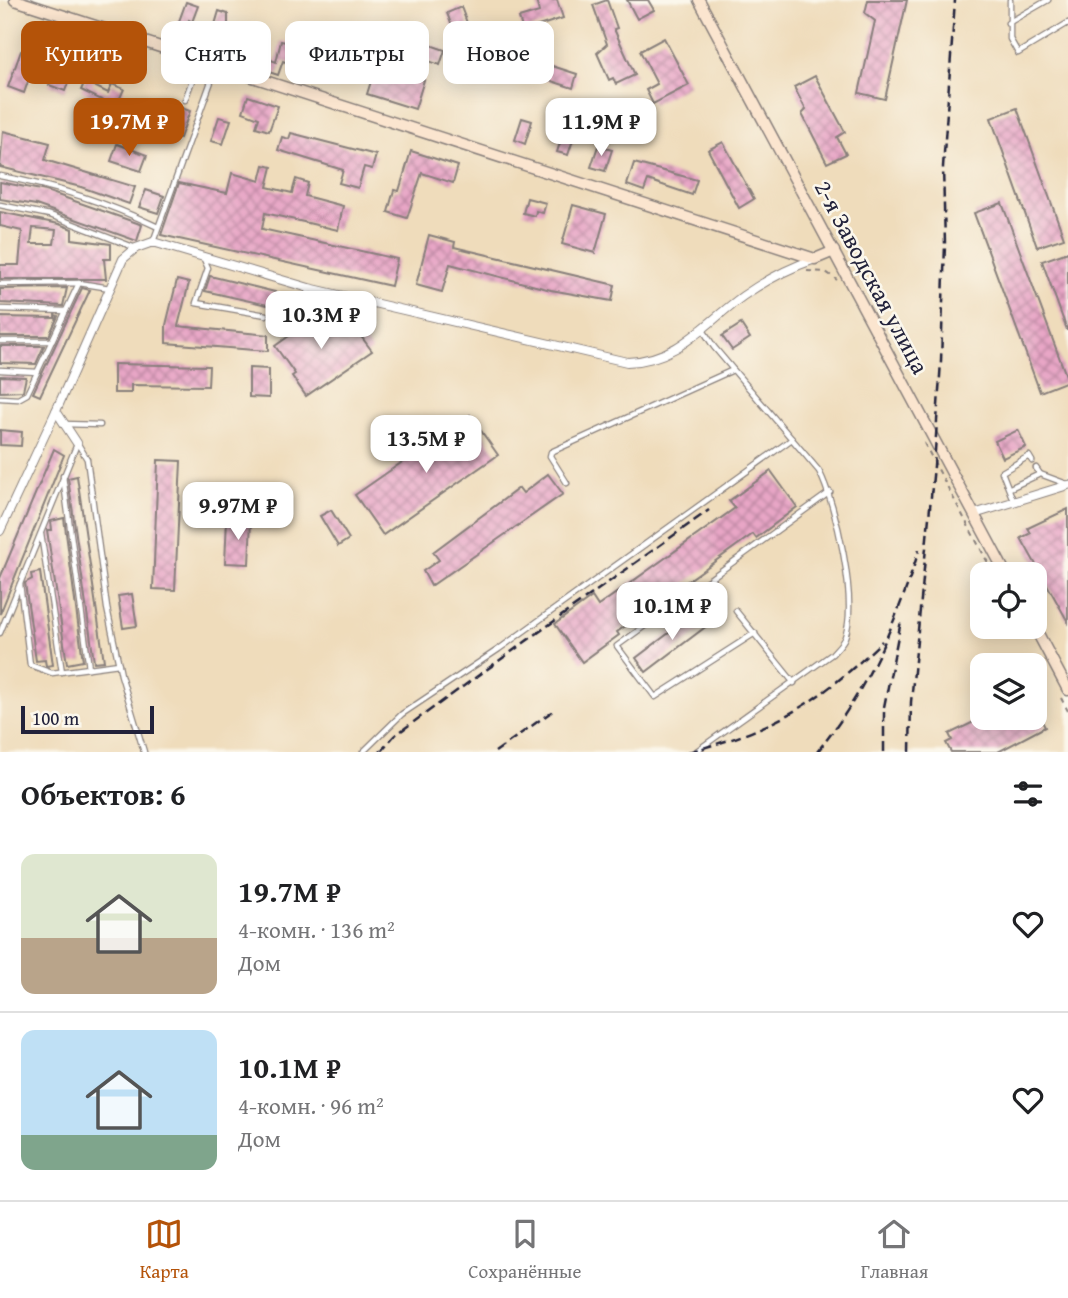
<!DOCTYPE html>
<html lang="ru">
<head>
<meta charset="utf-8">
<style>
  body { margin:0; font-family:"Gentium Book Plus",serif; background:#f2f2f2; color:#202124; height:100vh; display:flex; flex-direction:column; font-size:26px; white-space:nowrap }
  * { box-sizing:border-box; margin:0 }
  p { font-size:23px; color:#757577 }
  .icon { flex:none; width:38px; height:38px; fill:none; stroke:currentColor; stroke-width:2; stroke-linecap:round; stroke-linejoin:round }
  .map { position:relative; height:752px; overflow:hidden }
  .sheet { display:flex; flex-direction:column; background:#fff; flex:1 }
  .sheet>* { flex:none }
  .hud { position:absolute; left:21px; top:21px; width:700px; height:63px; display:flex; gap:14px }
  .controls { position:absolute; left:970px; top:562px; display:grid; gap:14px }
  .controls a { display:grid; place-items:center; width:77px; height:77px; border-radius:14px; background:#fff; box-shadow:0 4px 18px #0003; font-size:35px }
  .scale { position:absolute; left:21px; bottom:18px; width:133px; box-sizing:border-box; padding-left:7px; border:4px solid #22223b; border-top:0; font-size:19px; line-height:24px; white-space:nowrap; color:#22223b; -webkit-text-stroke:5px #fbf7ec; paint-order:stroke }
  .price { position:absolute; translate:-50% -60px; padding:0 16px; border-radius:14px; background:#fff; color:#222; font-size:23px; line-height:46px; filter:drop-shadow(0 2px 4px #0008) }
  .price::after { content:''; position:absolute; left:50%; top:42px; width:21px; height:16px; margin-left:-10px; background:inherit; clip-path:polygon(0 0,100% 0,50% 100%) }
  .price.selected { background:#b45309; color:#fff }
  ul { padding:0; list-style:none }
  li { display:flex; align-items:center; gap:21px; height:175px; padding:0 21px }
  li+li { border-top:2px solid #e0e0e0 }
  li span { display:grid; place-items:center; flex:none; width:196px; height:140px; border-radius:14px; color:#555 }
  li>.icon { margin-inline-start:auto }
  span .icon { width:84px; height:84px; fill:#fffc; stroke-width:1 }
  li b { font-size:30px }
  h2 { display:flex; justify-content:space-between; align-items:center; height:84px; padding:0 21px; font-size:30px }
  .tag { padding:0 24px; border-radius:14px; background:#fff; box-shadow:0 4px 18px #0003; font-size:24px; line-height:63px }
  .tag.selected { background:#b45309; color:#fff }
  .menu { display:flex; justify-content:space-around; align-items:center; height:98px; border-top:2px solid #e0e0e0; background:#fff; font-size:19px; color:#757577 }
  .menu a { display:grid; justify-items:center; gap:4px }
  .menu .selected { color:#b45309 }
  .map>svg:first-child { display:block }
  .building { fill:url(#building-cross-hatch); fill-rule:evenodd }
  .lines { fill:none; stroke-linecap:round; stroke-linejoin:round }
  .lane-casing { stroke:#887f7b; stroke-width:7 }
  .street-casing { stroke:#887f7b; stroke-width:10 }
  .secondary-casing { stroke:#887f7b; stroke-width:13 }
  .path { stroke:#887f7b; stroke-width:2; stroke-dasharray:5 5; stroke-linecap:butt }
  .lane { stroke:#fff; stroke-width:4.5 }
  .street { stroke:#fff; stroke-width:8 }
  .secondary { stroke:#fbe5cf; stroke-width:10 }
  .rail { stroke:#22223b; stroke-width:2.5; stroke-dasharray:10 5; stroke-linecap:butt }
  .labels { text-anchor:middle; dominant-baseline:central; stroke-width:5; stroke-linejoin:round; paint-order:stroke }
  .street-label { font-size:24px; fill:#22223b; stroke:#fbf7ec }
</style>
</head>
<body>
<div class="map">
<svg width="1068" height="752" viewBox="0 0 1068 752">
  <defs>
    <pattern id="building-cross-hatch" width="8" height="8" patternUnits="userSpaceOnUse" patternTransform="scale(1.75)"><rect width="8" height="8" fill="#e8a6c6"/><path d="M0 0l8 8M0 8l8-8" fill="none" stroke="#bc87a2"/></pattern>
  </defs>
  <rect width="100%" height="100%" fill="#fbf7ec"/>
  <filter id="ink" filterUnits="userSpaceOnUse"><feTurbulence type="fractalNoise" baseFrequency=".0143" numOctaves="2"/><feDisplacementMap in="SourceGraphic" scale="14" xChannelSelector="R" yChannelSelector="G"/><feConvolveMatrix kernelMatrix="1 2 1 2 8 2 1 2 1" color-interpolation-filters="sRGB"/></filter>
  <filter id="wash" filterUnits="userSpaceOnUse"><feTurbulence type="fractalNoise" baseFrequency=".00686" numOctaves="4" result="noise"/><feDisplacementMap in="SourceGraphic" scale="28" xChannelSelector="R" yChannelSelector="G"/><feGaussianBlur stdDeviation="1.57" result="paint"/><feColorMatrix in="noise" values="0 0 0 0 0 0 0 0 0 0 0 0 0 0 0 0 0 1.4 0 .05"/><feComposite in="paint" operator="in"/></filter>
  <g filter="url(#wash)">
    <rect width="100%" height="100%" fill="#efdcbb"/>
    <g id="blocks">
      <g class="building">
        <path d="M536 0H557L563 18 523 31 519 18 539 12Z"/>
        <path d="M607 0 617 28 614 29 635 75 616 84 613 78 609 80 597 53 607 44 593 5Z"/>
        <path d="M627 0H648L654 10 637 19Z"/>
        <path d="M868 0H907L885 99 859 93 875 21 865 13Z"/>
        <path d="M186 2 198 6 192 22 189 20 186 27 178 24Z"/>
        <path d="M461 7 475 44 461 50 447 13Z"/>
        <path d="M219 11 228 14V29L257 38 253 52 211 38Z"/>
        <path d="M384 29 445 50 440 65 378 44Z"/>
        <path d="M664 38 689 85 653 104 646 90 657 84 640 51Z"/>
        <path d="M281 41 315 48 307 70 283 61 278 75 257 68 261 56 276 62Z"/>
        <path d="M21 51 37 56 24 93 8 87Z"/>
        <path d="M61 53 77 59 65 91 49 85Z"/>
        <path d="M334 53 347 58 340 80 326 75Z"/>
        <path d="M515 54 577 74 573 88 511 68Z"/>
        <path d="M374 72 403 81 405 74 424 80 415 109 367 94Z"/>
        <path d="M88 74 95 77 92 85 108 93 112 84 124 89 116 107 81 90Z"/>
        <path d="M815 76 845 132 837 137 846 154 827 163 802 114 806 110 794 87Z"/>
        <path d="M248 96 278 106 269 131 256 127 259 118 243 112Z"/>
        <path d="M166 102 190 111 180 138 169 135 176 118 162 113Z"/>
        <path d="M1017 108 1064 238 1037 247 991 118Z"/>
        <path d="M219 117 231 120 223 144 211 141Z"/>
        <path d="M522 118 532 121 525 144 515 140Z"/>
        <path d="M3 131 50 143 45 160 135 187 129 204 81 187 0 167Z"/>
        <path d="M564 131 575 134 568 155 557 152Z"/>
        <path d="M291 133 376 155 372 169 364 167 358 188 339 183 343 170 278 150 282 137 289 139Z"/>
        <path d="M723 142 754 199 739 208 708 150Z"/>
        <path d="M117 144 147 155 141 171 111 161Z"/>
        <path d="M598 146 612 150 605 171 591 167Z"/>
        <path d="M411 151 458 166 453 183 422 173 407 218 388 212 394 190 399 191Z"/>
        <path d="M634 163 697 180 692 195 648 180 644 191 627 185Z"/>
        <path d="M264 165 272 167 267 187 292 193 296 179 308 183 305 196 343 206 338 230 265 213 262 229 397 259 391 286 161 235 179 183 227 193 232 173 260 181Z"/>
        <path d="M0 182 46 191 137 223 142 225 137 241 36 205 0 199Z"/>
        <path d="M146 190 164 196 158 213 139 207Z"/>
        <path d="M527 198 546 203 543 213 536 211 535 216 523 213Z"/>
        <path d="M1002 203 1068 381 1040 392 974 213Z"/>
        <path d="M573 205 606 214 595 253 562 244Z"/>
        <path d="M0 212 59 224 72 229V239L111 244V259H104L106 279H0V265H19L22 231 0 226ZM33 228 56 230 54 244H31Z"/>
        <path d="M429 235 455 242 454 247 615 285 612 301 551 290 450 264 442 292 416 285Z"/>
        <path d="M1068 252V330H1067L1042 261Z"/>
        <path d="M210 276 275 292 272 306 205 291Z"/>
        <path d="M177 280 189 283 178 326 268 335V351L166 343V325Z"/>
        <path d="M67 288 63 306 0 303V289Z"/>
        <path d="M82 288 90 290 40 396 33 393Z"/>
        <path d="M330 307 350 335 357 331 372 351 306 396 292 376 295 374 275 346Z"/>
        <path d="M55 315 58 316 49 336H0V317L55 318Z"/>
        <path d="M741 324 750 338 732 350 722 336Z"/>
        <path d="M0 346H44L36 364 0 363Z"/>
        <path d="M114 364 209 366 208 386 131 385V393H114Z"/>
        <path d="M249 368 269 369V398L249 397Z"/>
        <path d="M0 376 26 377 23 391 0 392Z"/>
        <path d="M470 415 498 455 383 535 355 495Z"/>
        <path d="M0 430 22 432 21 446 0 445Z"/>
        <path d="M1018 430 1026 447 1003 458 995 441Z"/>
        <path d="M54 449 64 455 0 614V578Z"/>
        <path d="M158 460 181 461 175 590 153 589Z"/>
        <path d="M771 471 797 507 756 538 753 534 617 632 619 635 582 662 555 624 592 597 598 606 735 508 729 501Z"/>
        <path d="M548 474 563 494 431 586 423 571 439 560 433 552 519 488 523 493Z"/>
        <path d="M77 476 104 661 94 662 68 478Z"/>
        <path d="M1068 509V622L1021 538 1031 533 1028 528Z"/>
        <path d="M331 510 349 539 338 546 320 516Z"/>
        <path d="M64 518 83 661 67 664 47 530H52L51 521Z"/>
        <path d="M227 519 251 520 249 564 225 563Z"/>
        <path d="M40 572 53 665 46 666 45 660 36 661 25 583 32 579 31 574Z"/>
        <path d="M132 594 137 626 123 628 118 596Z"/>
        <path d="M698 611 708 625 646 672 636 658Z"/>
        <path d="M1034 706 1045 727 998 752H951L946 743 952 740 949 734 982 718H1034Z"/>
      </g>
    </g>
  </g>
  <g filter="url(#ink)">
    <use href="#blocks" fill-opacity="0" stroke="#887f7b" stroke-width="2"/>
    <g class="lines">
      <g class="lane-casing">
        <g id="lane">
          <path d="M1010 0V39L1018 53 1068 23"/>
          <path d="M1008 23 1048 0"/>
          <path d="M185 100 199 61"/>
          <path d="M0 176C55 186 108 203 158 227"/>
          <path d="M0 205 50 215 136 248"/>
          <path d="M153 242 217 65"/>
          <path d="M204 259 208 268 196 303 266 315"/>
          <path d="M0 284 79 283 110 288"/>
          <path d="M0 309 66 311"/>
          <path d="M280 324 307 305 309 288"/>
          <path d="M0 341H52"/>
          <path d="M0 370 38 372"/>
          <path d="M0 398 18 399 27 394 79 283"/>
          <path d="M64 424 100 425"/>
          <path d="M78 444 87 459 107 608 121 675 144 752"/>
          <path d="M1036 468 1040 474 1067 484"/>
          <path d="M63 476 89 668"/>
          <path d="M567 483 550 456 551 452 733 370"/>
          <path d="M1010 488 1040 474"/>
          <path d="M1013 500 1002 472 1029 456 1032 461"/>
          <path d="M41 534 62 672"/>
          <path d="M20 584 30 665 52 673 119 664"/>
          <path d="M736 611 794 683"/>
          <path d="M0 633 77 444"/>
          <path d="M755 633 655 697 617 646 830 492"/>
          <path d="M363 752 402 714 499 649 792 439"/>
          <path d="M695 752 832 654C836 649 843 643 845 637 858 601 836 504 819 471L714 347 703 330"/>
        </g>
      </g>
      <g class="street-casing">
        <g id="street">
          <path d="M77 443 56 411 123 259 136 248 153 242 309 288 627 362C678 361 705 323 743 296 766 280 789 268 815 259"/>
          <path d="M974 514 1068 485"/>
          <path d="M0 531 56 411"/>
        </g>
      </g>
      <g class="secondary-casing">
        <g id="secondary">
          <path d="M15 0 815 259 834 251"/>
          <path d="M699 0 1006 574"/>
          <path d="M1034 626 1068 690"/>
        </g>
      </g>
      <g class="path">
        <path d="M807 271 826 272 837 280"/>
        <path d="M924 443 994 574"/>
        <path d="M1061 698 1068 711"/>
      </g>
      <use href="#lane" class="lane"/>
      <use href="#street" class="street"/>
      <use href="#secondary" class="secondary"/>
      <g class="rail">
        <path d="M380 752 394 736 709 510"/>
        <path d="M495 752 554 710"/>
        <path d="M688 752C773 730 819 703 882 641"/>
        <path d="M817 752C866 692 896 624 919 550"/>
        <path d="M884 752V707L901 621"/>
        <path d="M910 752 911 702 934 466 941 361 945 244 943 167 955 0"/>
      </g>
    </g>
  </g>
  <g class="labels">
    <g class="street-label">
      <text transform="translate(872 277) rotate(62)">2-я Заводская улица</text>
    </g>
  </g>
</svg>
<div class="controls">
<a><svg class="icon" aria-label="locate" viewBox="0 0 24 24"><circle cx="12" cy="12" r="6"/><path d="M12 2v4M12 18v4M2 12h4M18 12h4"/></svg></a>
<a><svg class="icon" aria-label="layers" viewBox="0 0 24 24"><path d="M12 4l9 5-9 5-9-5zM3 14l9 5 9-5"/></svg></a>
</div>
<div class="scale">100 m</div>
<b class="price selected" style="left:129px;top:158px">19.7M ₽</b>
<b class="price" style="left:601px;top:158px">11.9M ₽</b>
<b class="price" style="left:321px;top:351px">10.3M ₽</b>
<b class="price" style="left:426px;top:475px">13.5M ₽</b>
<b class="price" style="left:238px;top:542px">9.97M ₽</b>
<b class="price" style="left:672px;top:642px">10.1M ₽</b>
<div class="hud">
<a class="tag selected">Купить</a>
<a class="tag">Снять</a>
<a class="tag">Фильтры</a>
<a class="tag">Новое</a>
</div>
</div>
<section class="sheet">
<h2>Объектов: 6<svg class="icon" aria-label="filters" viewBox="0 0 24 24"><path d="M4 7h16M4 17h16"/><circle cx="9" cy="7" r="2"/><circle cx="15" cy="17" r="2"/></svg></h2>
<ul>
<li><span style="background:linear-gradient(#dfe7d0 60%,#b9a48a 0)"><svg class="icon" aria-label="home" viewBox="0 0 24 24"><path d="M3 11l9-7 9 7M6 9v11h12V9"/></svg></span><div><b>19.7M ₽</b><p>4-комн. · 136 m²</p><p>Дом</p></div><svg class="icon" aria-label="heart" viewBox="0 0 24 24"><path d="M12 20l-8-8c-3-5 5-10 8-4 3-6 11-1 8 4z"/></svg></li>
<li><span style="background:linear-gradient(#bfe0f5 75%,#7fa58c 0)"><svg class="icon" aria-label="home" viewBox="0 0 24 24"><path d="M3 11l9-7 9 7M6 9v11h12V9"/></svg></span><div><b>10.1M ₽</b><p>4-комн. · 96 m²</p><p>Дом</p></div><svg class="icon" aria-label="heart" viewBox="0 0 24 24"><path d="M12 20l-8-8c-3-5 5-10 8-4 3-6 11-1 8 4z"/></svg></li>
</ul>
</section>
<nav class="menu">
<a class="selected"><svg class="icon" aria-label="map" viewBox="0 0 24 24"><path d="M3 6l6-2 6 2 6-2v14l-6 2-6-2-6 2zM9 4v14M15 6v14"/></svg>Карта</a>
<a><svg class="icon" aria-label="saved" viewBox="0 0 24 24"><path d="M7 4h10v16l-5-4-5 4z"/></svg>Сохранённые</a>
<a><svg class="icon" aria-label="home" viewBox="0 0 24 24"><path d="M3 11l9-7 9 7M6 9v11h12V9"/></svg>Главная</a>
</nav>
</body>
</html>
